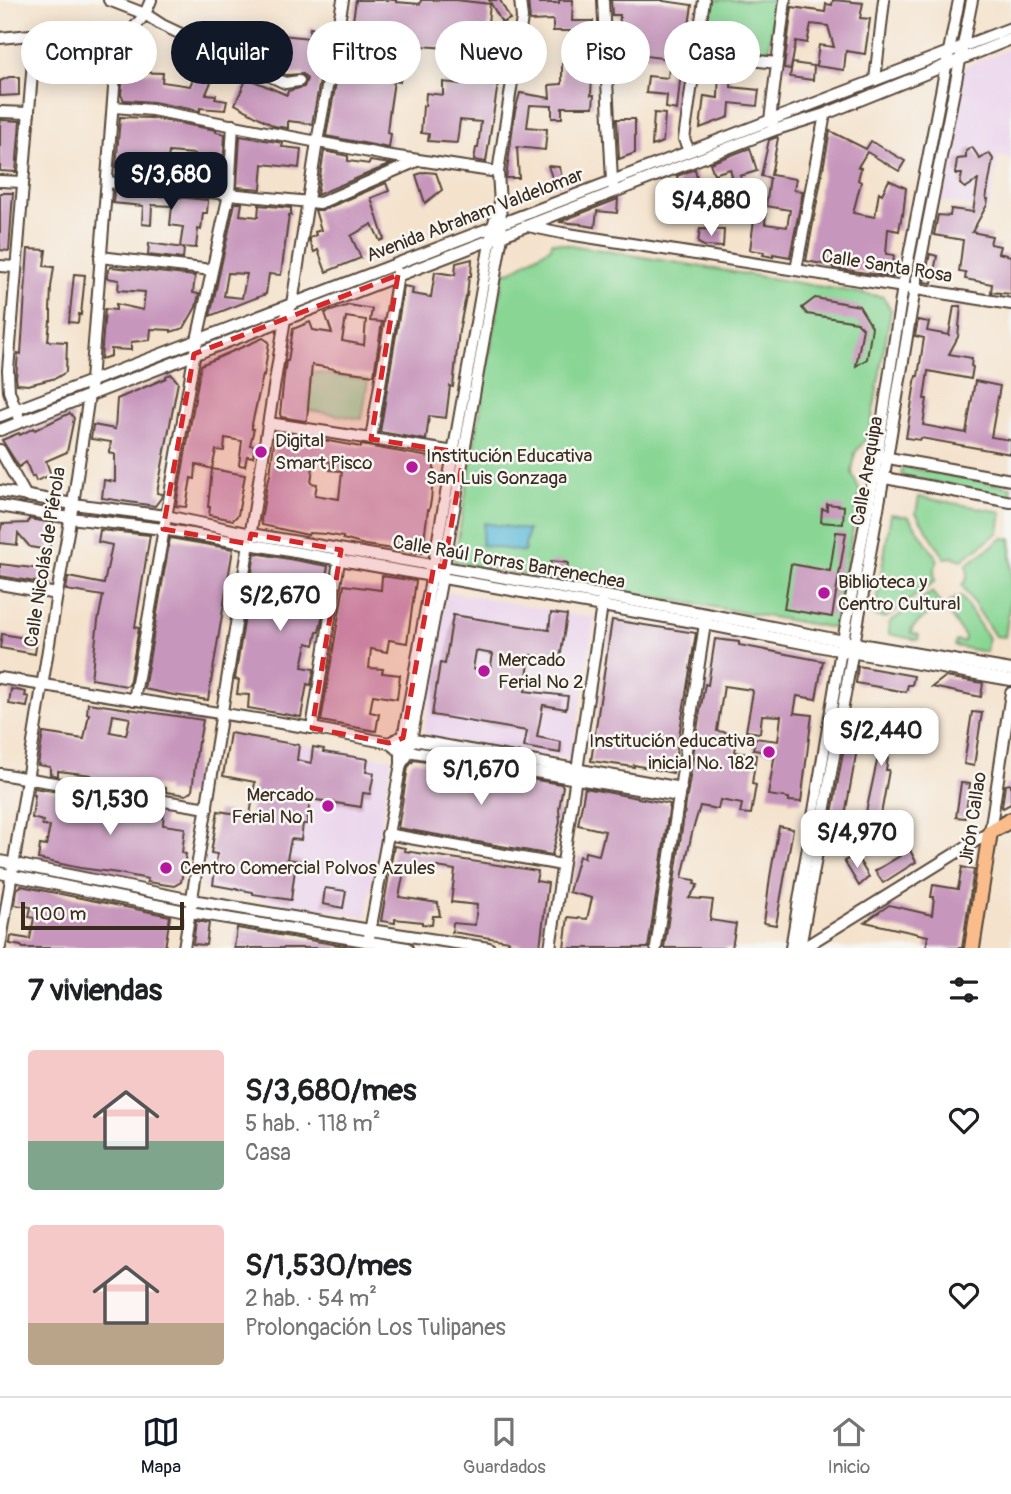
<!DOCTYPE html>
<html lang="es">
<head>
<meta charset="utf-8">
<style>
  body { margin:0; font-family:Pangolin,sans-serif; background:#f6f6f6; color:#202124; height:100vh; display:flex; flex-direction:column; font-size:26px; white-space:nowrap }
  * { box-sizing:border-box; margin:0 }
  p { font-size:23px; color:#757577 }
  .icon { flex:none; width:38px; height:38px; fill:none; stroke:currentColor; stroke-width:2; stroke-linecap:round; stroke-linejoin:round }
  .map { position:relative; height:948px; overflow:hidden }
  .sheet { display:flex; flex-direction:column; background:#fff; flex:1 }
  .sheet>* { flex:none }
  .top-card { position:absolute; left:21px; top:21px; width:970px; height:63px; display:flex; gap:14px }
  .scale { position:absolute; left:21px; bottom:18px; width:163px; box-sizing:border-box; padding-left:7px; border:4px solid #3b2a1e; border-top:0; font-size:19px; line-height:24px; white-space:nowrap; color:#3b2a1e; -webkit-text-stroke:5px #f6f6f2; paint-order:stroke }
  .price { position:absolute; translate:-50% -60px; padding:0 16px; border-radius:14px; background:#fff; color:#222; font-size:23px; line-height:46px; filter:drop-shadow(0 2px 4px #0008) }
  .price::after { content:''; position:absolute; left:50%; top:42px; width:21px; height:16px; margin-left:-10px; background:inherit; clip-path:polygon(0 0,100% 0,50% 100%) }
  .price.active { background:#111827; color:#fff }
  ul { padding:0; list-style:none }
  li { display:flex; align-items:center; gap:21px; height:175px; padding:0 28px }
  li span { display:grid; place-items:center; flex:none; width:196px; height:140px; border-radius:7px; color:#555 }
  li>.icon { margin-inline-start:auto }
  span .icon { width:84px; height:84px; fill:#fffc; stroke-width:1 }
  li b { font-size:30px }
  h2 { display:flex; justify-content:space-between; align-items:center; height:84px; padding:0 28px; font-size:30px }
  .chip { padding:0 24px; border-radius:32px; background:#fff; box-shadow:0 4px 18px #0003; font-size:24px; line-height:63px }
  .chip.active { background:#111827; color:#fff }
  .tab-bar { display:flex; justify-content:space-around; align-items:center; height:98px; border-top:2px solid #e0e0e0; background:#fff; font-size:19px; color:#757577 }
  .tab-bar a { display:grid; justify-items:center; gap:4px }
  .tab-bar .active { color:#111827 }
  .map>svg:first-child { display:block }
  .built { fill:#ead1ec }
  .green { fill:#89d694; stroke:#628059; stroke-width:2 }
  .water { fill:#58b8d7; stroke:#4a717a; stroke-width:2 }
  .building { fill:#c796bc; fill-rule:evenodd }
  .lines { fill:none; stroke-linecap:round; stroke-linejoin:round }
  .minor-casing { stroke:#574638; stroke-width:14 }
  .major-casing { stroke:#574638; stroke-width:18 }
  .minor { stroke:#fff; stroke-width:10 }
  .major { stroke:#fabc8b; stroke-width:14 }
  .marked { fill:#d62828; fill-opacity:0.2; stroke:#d62828; stroke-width:5; stroke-dasharray:14 9; stroke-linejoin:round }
  .poi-dot { fill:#b5179e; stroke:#f6f6f2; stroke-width:2.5 }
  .labels { text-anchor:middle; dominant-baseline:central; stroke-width:5; stroke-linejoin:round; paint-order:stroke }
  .street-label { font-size:19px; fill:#3b2a1e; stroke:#f6f6f2 }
  .poi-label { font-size:19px; fill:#3b2a1e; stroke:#f6f6f2; text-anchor:start }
</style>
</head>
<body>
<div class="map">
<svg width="1011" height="948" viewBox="0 0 1011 948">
  <rect width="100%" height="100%" fill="#f6f6f2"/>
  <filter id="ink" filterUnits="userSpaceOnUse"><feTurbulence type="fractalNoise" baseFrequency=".0143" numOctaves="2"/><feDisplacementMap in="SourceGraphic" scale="14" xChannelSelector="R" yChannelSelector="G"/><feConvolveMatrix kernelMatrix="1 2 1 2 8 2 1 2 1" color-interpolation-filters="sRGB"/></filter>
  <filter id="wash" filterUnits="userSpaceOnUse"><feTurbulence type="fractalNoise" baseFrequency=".00686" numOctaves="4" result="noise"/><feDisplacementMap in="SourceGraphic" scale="28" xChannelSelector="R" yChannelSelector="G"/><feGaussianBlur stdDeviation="1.57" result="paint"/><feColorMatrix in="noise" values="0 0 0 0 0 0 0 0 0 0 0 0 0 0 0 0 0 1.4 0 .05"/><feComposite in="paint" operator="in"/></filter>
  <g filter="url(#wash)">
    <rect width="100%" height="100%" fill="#f4e2cc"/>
    <g class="built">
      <path d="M1011 48V159L998 157 989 210 937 200 961 68Z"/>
      <path d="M450 592 595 618 571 759 521 753 426 736 424 733 446 595Z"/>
      <path d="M282 741 392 759 366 917 205 890 202 886 208 854 263 861Z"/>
    </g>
    <g class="green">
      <path d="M711 0H776L768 53 704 46Z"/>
      <path d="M552 242 883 297 891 310 869 435 855 453 852 473 860 491 834 628 454 562 504 271 510 272 551 247Z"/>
      <path d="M312 372 368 380 362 419 308 410Z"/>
      <path d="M905 467 1011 487V498L904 476 901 474 903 468Z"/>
      <path d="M919 497 1002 512 999 532 962 560 953 557 945 558 916 513Z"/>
      <path d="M891 514 909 517 938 560 934 570 935 581 886 618 874 616Z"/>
      <path d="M1003 538 1011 539V597L1005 637 995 636 962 585C968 579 970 573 966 565Z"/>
      <path d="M932 592 940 603 912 628 911 633 919 635 918 640 889 634V623Z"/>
      <path d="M961 596 988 638 986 652 955 646 956 641 964 642 965 637 948 612 949 602Z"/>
    </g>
    <path class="water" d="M484 523 528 530 524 552 481 545Z"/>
    <g id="blocks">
      <g class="building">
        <path d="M356 0H396V2L420 4 421 0H456L490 4 486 42 504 44 486 162 474 160 476 148H478L481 122 460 120 457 143 428 141 429 134 421 133 423 106H425L426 93 443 95V82L461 84 463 66 489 69 492 53 470 49 468 66 444 63 446 48 422 46 421 52 404 49 400 82 394 81 389 115 387 133 391 134 389 148 326 136 344 40H350Z"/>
        <path d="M489 0H500L510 19 502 23Z"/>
        <path d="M528 0H539V3H559V0H573L572 21H593V31H553V20L530 21Z"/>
        <path d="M611 0H663V1L692 5 684 61H682L677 110 666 108 667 95 646 93 648 76 668 78 670 59 630 54 627 66H614L613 42H619L620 15H612Z"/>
        <path d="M833 0 863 3 860 18 870 19 865 54 846 51 844 70 816 66 819 45 834 47 828 26 811 24 807 43 796 41 791 69 784 68 792 7 825 12 826 4 832 5Z"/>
        <path d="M310 28 324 30 323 38H328L312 124 288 121V128L274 126 235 104 247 78 287 95 288 91 304 87 307 79 303 74 286 75 281 72 283 59H280L282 35 309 38Z"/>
        <path d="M203 54 220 61 206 94 216 95 215 99 227 101 225 110 200 108V111L153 102 124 100 121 95 124 65 133 72 163 73 162 82 190 86Z"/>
        <path d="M577 63H591V75H592L591 95H594L593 107H562V118H552V106L530 105 527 127 547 129 545 150 517 147 519 178H506L515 111 520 93 550 98 549 85 562 84V64H577Z"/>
        <path d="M792 63 814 66 813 80 790 77Z"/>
        <path d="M719 67 732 69 731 87 759 90 757 106 730 103 729 117 700 128 704 96 718 98Z"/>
        <path d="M9 77H19V95L0 96V81Z"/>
        <path d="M654 113 665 114 663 142 652 146Z"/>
        <path d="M120 117 151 118 216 130V132L225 134 222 183 212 182 209 184 181 181 182 170 192 171 194 154 169 152 168 158 146 156 145 169 116 167Z"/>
        <path d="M617 119H635V153L619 159Z"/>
        <path d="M0 120 20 121 16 172 0 171Z"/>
        <path d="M830 131 866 149 871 141 905 161 899 171 867 152 858 167 861 168 858 180 861 182 853 213 875 217 879 192 882 194 889 180 906 188 903 215 902 214 899 231 888 229 886 254 894 255 893 265H895L893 277 833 268V266L806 261Z"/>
        <path d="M240 136 283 143 282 147 301 149 299 168 263 164 261 189 237 187Z"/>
        <path d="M777 137 778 138 771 175 796 179 794 190 803 191 790 257 773 254V257L763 255 764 252 750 250 755 212 766 214 765 224 787 227 790 210 766 206 770 178 761 176 769 140Z"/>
        <path d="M972 147 980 159 989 153 993 159 986 199H988L987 205 972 232 992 236 990 244 1000 246 998 253 1011 256V294L991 292 992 284 965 279 966 273 959 272 963 240 934 235 938 215 950 216 951 209 973 212 978 180 965 188 960 184 962 174H955L957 159 966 158V151Z"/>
        <path d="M750 148 757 171 740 176 743 184 735 187 730 169 714 174 710 163Z"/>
        <path d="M324 151 348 156V161L369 164 370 161 391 164 317 195Z"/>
        <path d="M548 166 559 167 564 183 555 186Z"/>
        <path d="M695 169 698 182 679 188 677 176Z"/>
        <path d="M425 172 436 173 442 190 425 203 416 175Z"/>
        <path d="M386 183 389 191 371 198 384 239 380 241 372 224 351 236 361 258 326 272 318 250 314 252 310 242V238L316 235 315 232 321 230 315 210H323Z"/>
        <path d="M114 191 142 193V197L165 196 208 200 207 213H203L201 230 198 229 196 248 180 247 183 227 170 225 172 206 152 205 151 225 142 224 143 206 113 203Z"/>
        <path d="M0 193H13L9 251 0 250Z"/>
        <path d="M618 199 617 213 597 211 595 227 581 225V224L559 222Z"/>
        <path d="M235 203H242L240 215 258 217 259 205 291 208V215H289L281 275 269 274 266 294 210 316ZM228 273 247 274 242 298 224 296Z"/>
        <path d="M700 229 724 230 723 247 704 246 698 243Z"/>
        <path d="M149 243 184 248 183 259 148 255Z"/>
        <path d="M28 249 46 250 44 266 54 267 51 287 50 311H51V321H50L48 341 67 342 66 372 56 378 28 385 17 384 16 378 18 353 21 354Z"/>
        <path d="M930 254 937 256 932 283 924 282Z"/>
        <path d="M472 259 471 276H469L467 296H466L459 331 453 387 450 386 446 418 429 416 426 440 380 432 404 286 413 288 412 294 431 297 435 272 455 275 456 263Z"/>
        <path d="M111 267 195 276 193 293 199 294 196 307 184 328 171 332V330L151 329 150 340 131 342V350L111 349V356L101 359 105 309 116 310V304L143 310 145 292 118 290 119 280 107 278 108 270Z"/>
        <path d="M74 274 85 275 81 315 79 314 78 323 69 322Z"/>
        <path d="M815 298 859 306 872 327 867 359 856 366 863 328 857 322 807 314 802 308Z"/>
        <path d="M349 305 372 309 370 321 382 322 374 375 335 370V369L312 365 307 419 305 421 281 417 280 414 284 376 286 361H288L293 329 310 322 313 330 332 333 325 313ZM346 317 366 320 364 345 342 341Z"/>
        <path d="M954 306H961L958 337 949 354 972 358 971 366 973 367 971 379 928 371 924 399H927L923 425 966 433 975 381 1000 386 991 437 1011 440V454L921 438 920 440 906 438 916 376H918L924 338 915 336 918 320 929 322 927 331 949 335Z"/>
        <path d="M263 338 269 342 264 376 263 375 252 424V429H254L250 445 255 446 253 457 247 456 245 466 239 465 242 441 225 438 224 451 216 450 212 469 196 464 195 479 191 478 186 507 176 506 201 365Z"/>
        <path d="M171 374 178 382 157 493 162 494 161 498 155 506 102 498 104 480 115 482V454L109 453 111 442 91 439 93 425 115 429 117 399 166 378V376Z"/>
        <path d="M70 413 74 418 67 452 46 461 51 475 36 481 34 476 32 477 26 462 19 467 2 440 19 433 20 435 34 428 35 430Z"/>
        <path d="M275 434 291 436 290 434 361 447V445L435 458 431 500 429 510H428L422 553 365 545 343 539V537L326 534 309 533 308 535 262 525 261 520 267 484 270 475ZM314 459 331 462 330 470 342 471 339 499 315 495 317 484 311 483Z"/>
        <path d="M212 469 245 475 238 515 233 520 209 515 210 507H208Z"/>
        <path d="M827 504 844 506 843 524 821 522 822 509 827 510Z"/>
        <path d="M29 519 53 523 49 550 30 547 18 533 17 545 0 543V532L2 524 28 523Z"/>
        <path d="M100 530 150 535 135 627 139 628 129 685 126 686 115 684V683L91 679 98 621 103 596 66 590 68 577 104 584 112 545 98 542Z"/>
        <path d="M836 532 846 533 832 617 784 609 791 564 830 571Z"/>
        <path d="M170 538 233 549 208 700 174 695 144 689Z"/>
        <path d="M255 553 328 566 320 606 319 613 323 614 319 632H317L314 645 307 643 302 667 314 669 311 685 307 684 301 717 248 708 249 695 237 694 239 680 235 679Z"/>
        <path d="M551 561 568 563 566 579 548 576Z"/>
        <path d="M0 564 49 570 47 584 0 576Z"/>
        <path d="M382 576 416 581 407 643 389 640 387 652 371 649 369 668 383 669 382 673 400 675 397 699 373 695 370 712 379 714 376 731 321 721 344 585 381 590Z"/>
        <path d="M551 613 567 615 560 659 530 655 525 691 568 696 566 709 543 705 537 737 561 742 560 753 524 747 527 731 432 715 440 663 445 664 453 615 549 630ZM476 651 493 654 490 671 473 669Z"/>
        <path d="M612 620 696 633 673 773 634 765V767L591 761Z"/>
        <path d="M2 634 37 640 35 654 0 648Z"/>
        <path d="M715 639 739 642V645L823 661 816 699 797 696 794 713 812 715 801 802 789 801V798L768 795 775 753 753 750 755 738 778 741 781 716 762 715 760 733 746 731 753 692 752 690 724 686 717 731 738 734 735 752 756 755 752 784 756 785 751 814 740 813 742 804 720 800 718 809 700 806 692 833 682 878 695 880 694 884 698 885 689 898 713 900 710 920 736 924 732 948H664L699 717 705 684 708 685Z"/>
        <path d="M858 666 914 676 912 685H908L906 692 856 683Z"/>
        <path d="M945 677 983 683 981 697 932 687Z"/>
        <path d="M11 689 26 692 25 696 29 697 27 707 9 704Z"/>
        <path d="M88 703 203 720 199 742H198L192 791 186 795 166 792V788L157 786 141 784 140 786 129 783 91 776V775L58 771V776L50 774V767L38 765 43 733 84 739 89 714H87ZM113 715 130 718 126 735 110 732Z"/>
        <path d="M884 710 896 712 886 770H889L880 820 865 817 879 752H877Z"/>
        <path d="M972 712 982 713 974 766 964 764Z"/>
        <path d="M849 720 862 722 845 815H844L836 837 828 835Z"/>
        <path d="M230 733 299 745 297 760 311 763 313 747 324 749 323 752 368 759 366 772 374 773 370 794 363 793 361 807 310 799 307 824H303L301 840 291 839 287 859 307 862 305 871 295 869 291 900 253 894V892L213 885 217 854 211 853 218 811 250 816 255 782 223 776Z"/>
        <path d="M414 760 561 784 563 786 559 809 560 822 552 855 398 828 408 767Z"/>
        <path d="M961 783 970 784 965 818 956 817Z"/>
        <path d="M1011 784V804L1003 808 1002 807 1005 785Z"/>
        <path d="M34 788 164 809 163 825 185 828 182 853 186 854 181 882 174 886 147 882 148 879 118 873 80 868 38 859 40 845 46 846 50 826 42 825 43 821 32 818 35 795H33Z"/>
        <path d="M585 788 670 804 648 948H564L568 917 587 919 592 898 569 892 579 856 584 858 585 852 599 855 605 831 578 825Z"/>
        <path d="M779 826 793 829 776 925 764 923 770 877Z"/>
        <path d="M394 846 405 848 404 851 538 871 536 881 548 883 540 947 508 943 509 941 452 932 453 923 475 925 477 905 451 902 455 870 431 866 430 869 405 866 399 897 438 903 440 916H433L432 925 422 924V922L395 919V923L381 921Z"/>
        <path d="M910 850 916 862 883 883 875 871Z"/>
        <path d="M856 855 869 877 859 886 844 861Z"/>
        <path d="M962 867 974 870 962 948H926L928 936 865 922 889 905 932 915 934 897H931L933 885 958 889Z"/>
        <path d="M21 886 170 916 165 948H23L21 946 10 944 11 936 30 939 34 918 29 917 31 907 15 905 17 889Z"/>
        <path d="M325 888 346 891 343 908 323 904Z"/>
        <path d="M196 921 209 923 206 945 193 944Z"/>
        <path d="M237 928 357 948H234Z"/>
      </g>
    </g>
  </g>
  <g filter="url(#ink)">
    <use href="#blocks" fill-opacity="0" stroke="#574638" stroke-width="2"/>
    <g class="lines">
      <g class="minor-casing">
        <g id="minor">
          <path d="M109 0 145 14 162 25 285 83 299 81"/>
          <path d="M603 0 612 181 613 186"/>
          <path d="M0 38 72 31 117 50"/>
          <path d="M697 54 777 63"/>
          <path d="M875 80 884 0"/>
          <path d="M114 107 152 110 385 155 498 172"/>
          <path d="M0 112 29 113"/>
          <path d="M773 125 770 120 785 0"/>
          <path d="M689 151 684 139 704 0"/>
          <path d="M0 181 23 182"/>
          <path d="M107 182 320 203 417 161"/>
          <path d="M499 206 493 226 401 750V764L407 756 411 740 442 577 502 236 498 172 522 18 520 0"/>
          <path d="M528 226 562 233 1011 304"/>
          <path d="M100 257 212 270"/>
          <path d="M0 266 16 267"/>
          <path d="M796 270 825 114"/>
          <path d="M18 415 9 391 8 370 35 36"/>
          <path d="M0 416 1011 28"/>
          <path d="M269 423 461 453"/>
          <path d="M0 430 774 130 825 114 1011 39"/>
          <path d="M371 439 398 275 397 272"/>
          <path d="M0 450 26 496"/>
          <path d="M883 457 1011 480"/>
          <path d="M880 477 1011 502"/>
          <path d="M0 491 73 504 166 516 251 534 444 567 706 614 854 643 1011 670"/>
          <path d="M0 506 70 518 163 529 705 624 833 649 1011 680"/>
          <path d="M0 584 57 594"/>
          <path d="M0 678 312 728 389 743"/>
          <path d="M134 700 197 340 229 194 233 125"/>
          <path d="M312 728 340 555"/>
          <path d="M0 774 207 808"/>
          <path d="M679 796 408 751 397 749 389 743 398 738H403L681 788"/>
          <path d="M387 834 562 865"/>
          <path d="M0 861 192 900 370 930 489 948"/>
          <path d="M0 873 190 912 407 948"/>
          <path d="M369 937 401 764"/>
          <path d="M0 947 57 594 73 504 91 381 117 50 145 14 151 0"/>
          <path d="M184 948 285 319 292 304 317 142 343 0"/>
          <path d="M550 948 603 599"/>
          <path d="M656 948 706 617"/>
          <path d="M791 948 839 662 874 476 903 286 959 0"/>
          <path d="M800 948 887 458 915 288 972 0"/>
          <path d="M803 948 990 832 1011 693"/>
        </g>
      </g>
      <g class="major-casing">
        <path id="major" d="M972 948 990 832 1011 820"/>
      </g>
      <use href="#minor" class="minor"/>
      <use href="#major" class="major"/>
    </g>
  </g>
  <path class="marked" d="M398 275 371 439 464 453 444 567 434 565 403 738 389 743 312 728 341 550 251 534 249 544 163 529 194 354Z"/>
  <g class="poi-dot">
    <circle cx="261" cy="452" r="7"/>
    <circle cx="412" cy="467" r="7"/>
    <circle cx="824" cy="593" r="7"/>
    <circle cx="484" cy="671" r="7"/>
    <circle cx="769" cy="752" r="7"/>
    <circle cx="328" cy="806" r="7"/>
    <circle cx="166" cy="868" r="7"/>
  </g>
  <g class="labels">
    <g class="street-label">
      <text transform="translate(475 215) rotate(-21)">Avenida Abraham Valdelomar</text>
      <text transform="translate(887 266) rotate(9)">Calle Santa Rosa</text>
      <text transform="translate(867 471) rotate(-80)">Calle Arequipa</text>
      <text transform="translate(45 557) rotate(-81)">Calle Nicolás de Piérola</text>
      <text transform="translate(509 562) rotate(10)">Calle Raúl Porras Barrenechea</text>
      <text transform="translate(973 818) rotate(-81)">Jirón Callao</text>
    </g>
    <g class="poi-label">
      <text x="275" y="441">Digital<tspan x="275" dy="22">Smart Pisco</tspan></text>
      <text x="426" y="456">Institución Educativa<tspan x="426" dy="22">San Luis Gonzaga</tspan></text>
      <text x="838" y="582">Biblioteca y<tspan x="838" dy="22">Centro Cultural</tspan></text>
      <text x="498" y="660">Mercado<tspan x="498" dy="22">Ferial Nº 2</tspan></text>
      <text x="755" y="741" text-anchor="end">Institución educativa<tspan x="755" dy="22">inicial No. 182</tspan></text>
      <text x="314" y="795" text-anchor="end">Mercado<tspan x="314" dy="22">Ferial Nº 1</tspan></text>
      <text x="180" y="868">Centro Comercial Polvos Azules</text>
    </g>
  </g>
</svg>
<div class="scale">100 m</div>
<b class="price active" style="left:171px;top:212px">S/3,680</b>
<b class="price" style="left:711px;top:238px">S/4,880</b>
<b class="price" style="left:280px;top:633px">S/2,670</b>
<b class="price" style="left:881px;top:768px">S/2,440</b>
<b class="price" style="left:481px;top:807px">S/1,670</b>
<b class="price" style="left:110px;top:837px">S/1,530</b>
<b class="price" style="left:857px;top:870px">S/4,970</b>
<div class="top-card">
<a class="chip">Comprar</a>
<a class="chip active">Alquilar</a>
<a class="chip">Filtros</a>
<a class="chip">Nuevo</a>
<a class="chip">Piso</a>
<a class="chip">Casa</a>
</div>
</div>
<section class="sheet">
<h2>7 viviendas<svg class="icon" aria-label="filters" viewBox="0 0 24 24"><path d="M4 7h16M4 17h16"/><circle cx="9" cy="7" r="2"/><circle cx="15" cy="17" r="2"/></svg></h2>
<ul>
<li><span style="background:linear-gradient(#f6c9c9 65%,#7fa58c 0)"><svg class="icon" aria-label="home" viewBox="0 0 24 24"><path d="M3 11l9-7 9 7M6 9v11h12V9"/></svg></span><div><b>S/3,680/mes</b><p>5 hab. · 118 m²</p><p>Casa</p></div><svg class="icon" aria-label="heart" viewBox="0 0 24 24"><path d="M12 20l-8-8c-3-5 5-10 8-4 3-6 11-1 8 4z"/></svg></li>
<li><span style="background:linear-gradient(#f6c9c9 70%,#b9a48a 0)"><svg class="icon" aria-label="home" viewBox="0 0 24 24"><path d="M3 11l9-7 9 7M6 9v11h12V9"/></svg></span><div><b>S/1,530/mes</b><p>2 hab. · 54 m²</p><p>Prolongación Los Tulipanes</p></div><svg class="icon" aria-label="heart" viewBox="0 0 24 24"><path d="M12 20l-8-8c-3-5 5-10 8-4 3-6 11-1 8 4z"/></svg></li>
</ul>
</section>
<nav class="tab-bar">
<a class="active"><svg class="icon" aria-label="map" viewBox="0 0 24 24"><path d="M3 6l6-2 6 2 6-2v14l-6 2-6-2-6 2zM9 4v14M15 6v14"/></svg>Mapa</a>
<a><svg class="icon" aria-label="saved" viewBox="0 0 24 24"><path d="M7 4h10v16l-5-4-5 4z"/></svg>Guardados</a>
<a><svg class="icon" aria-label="home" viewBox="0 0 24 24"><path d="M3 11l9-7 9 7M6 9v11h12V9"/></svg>Inicio</a>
</nav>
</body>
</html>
